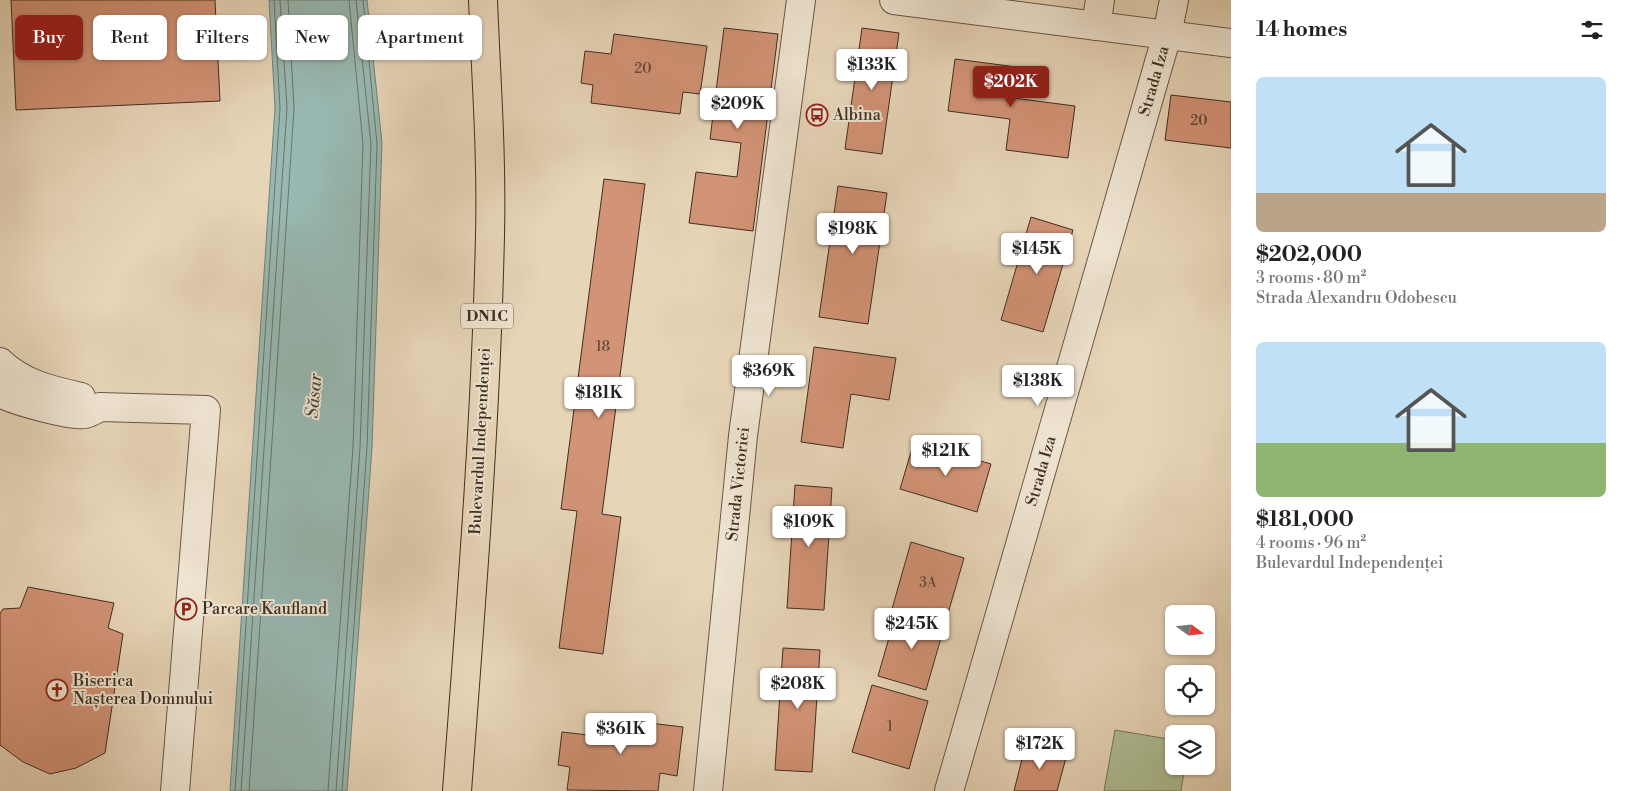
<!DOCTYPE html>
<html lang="en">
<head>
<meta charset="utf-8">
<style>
  body { margin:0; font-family:"Libre Bodoni",serif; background:#f6f6f6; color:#222; height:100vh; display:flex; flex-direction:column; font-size:19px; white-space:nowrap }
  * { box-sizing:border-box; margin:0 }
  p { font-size:16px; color:#767676 }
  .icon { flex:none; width:28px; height:28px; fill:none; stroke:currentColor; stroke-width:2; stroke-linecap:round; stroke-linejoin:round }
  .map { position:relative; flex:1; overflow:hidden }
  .panel { display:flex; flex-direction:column; background:#fff; width:400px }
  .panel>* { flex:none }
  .top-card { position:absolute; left:15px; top:15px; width:475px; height:45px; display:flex; gap:10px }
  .needle { width:32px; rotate:105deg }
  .tools { position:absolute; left:1165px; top:605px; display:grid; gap:10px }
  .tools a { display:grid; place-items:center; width:50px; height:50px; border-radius:8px; background:#fff; box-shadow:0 1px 4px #0004; font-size:25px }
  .price { position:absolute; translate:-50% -42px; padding:0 11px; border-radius:5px; background:#fff; color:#222; font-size:16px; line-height:32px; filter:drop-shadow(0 1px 2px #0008) }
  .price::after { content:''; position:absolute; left:50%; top:30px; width:15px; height:11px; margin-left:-8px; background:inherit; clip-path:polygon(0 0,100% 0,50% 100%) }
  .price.on { background:#8f2418; color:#fff }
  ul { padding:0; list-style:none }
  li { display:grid; align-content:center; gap:10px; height:265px; padding:0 25px }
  li span { display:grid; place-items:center; height:155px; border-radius:8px; color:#555 }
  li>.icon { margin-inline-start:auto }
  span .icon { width:90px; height:90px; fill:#fffc; stroke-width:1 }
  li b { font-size:21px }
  h2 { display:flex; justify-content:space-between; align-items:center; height:60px; padding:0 25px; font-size:21px }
  .pill { padding:0 18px; border-radius:8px; background:#fff; box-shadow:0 1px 4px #0004; font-size:18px; line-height:45px }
  .pill.on { background:#8f2418; color:#fff }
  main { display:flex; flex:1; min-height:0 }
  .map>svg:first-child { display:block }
  .green { fill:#aebe94; stroke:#76765c }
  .water { fill:#97b8b1; stroke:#738178 }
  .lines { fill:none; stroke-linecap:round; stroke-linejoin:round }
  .shore { stroke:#6a736a; stroke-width:1 }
  .building { fill:#d29376; stroke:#3e2e23 }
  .minor-casing { stroke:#685848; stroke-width:30 }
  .major-casing { stroke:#3e2e23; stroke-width:30 }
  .minor { stroke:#efe4d1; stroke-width:28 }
  .major { stroke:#e7d5b8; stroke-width:28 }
  .labels { text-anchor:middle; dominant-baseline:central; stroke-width:4; stroke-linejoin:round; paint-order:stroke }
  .number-label { font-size:14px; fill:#634738 }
  .shield { fill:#efe4d1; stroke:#736557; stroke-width:1 }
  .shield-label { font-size:15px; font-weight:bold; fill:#3e2e23 }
  .street-label { font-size:16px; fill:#3e2e23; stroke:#efe4d1 }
  .poi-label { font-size:16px; fill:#3e2e23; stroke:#efe4d1; text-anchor:start }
  .water-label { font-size:18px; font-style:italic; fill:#504a3f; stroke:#efe4d1 }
</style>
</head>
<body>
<main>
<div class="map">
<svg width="1231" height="791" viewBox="0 0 1231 791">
  <rect width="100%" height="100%" fill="#e7d5b8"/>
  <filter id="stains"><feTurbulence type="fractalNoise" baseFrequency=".004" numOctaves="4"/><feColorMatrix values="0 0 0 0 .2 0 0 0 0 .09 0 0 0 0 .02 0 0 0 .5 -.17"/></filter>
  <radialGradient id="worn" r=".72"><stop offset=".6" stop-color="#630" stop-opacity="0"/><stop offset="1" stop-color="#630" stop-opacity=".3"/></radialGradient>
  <path class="green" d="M1115 730 1174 740V766H1185L1181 791H1104Z"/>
  <path class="water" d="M269 0H367L382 143 372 448 347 791H230L275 107Z"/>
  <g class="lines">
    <g class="shore">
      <path d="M235 791 280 108 274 0"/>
      <path d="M241 791 287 108 280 0"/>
      <path d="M249 791 294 108 288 0"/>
      <path d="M328 791 353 447 363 144 349 0"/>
      <path d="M336 791 360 447 371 144 356 0"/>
      <path d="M342 791 367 447 377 144 363 0"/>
    </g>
  </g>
  <g class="building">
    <path d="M11 0H215L220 101 16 110Z"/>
    <path d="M724 28 778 34 753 231 689 223 696 172 737 177 741 143 710 139Z"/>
    <path d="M862 28 899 33 882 154 845 149Z"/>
    <path d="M614 34 707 46 700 94 683 92 680 114 591 103 593 85 581 83 585 51 611 54Z"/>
    <path d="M955 59 1017 67 1013 98 1075 106 1068 158 1006 150 1010 119 948 111Z"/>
    <path d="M1171 95 1231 102V148L1165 140Z"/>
    <path d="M604 179 645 184 602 514 621 517 603 654 559 648 577 511 561 509Z"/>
    <path d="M838 186 887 193 868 324 819 317Z"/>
    <path d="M1031 217 1073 230 1043 332 1001 320Z"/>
    <path d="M814 347 896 358 889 400 851 394 843 448 801 442Z"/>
    <path d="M914 442 991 464 977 512 900 489Z"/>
    <path d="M795 485 832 488 824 610 787 608Z"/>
    <path d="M911 542 964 558 945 624 892 609Z"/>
    <path d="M28 587 114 603 108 628 123 634 105 753 76 768 50 774 23 762 0 745V613L3 609 20 608Z"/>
    <path d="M897 610 945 624 926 690 878 676Z"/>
    <path d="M783 648 820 650 812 772 775 770Z"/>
    <path d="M872 685 928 701 909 769 852 752Z"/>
    <path d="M590 716 683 727 677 776 660 773 658 791 567 790 570 767 558 765 562 732 588 735Z"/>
    <path d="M1026 743 1067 754 1057 791H1014Z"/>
  </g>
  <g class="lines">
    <g class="minor-casing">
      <g id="minor">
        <path d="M894 0 1231 43"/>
        <path d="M1096 26 1100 0"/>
        <path d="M0 362C23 384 51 390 81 397"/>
        <path d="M0 393C12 400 72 417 85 414 90 413 96 409 100 407L206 410 175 791"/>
        <path d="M708 791 743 436 801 0"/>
        <path d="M949 791 1167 35 1174 0"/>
      </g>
    </g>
    <g class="major-casing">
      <path id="major" d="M457 791C471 606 486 420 490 235 492 156 486 78 483 0"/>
    </g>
    <use href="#minor" class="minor"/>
    <use href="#major" class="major"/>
  </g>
  <defs>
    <g id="bus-ring" transform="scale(1.125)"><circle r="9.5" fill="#efe4d1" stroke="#8f2418" stroke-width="1.5"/><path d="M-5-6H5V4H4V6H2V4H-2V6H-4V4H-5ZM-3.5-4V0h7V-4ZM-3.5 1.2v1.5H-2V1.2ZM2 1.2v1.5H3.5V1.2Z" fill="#8f2418"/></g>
    <g id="parking-ring" transform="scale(1.125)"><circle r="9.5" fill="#efe4d1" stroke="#8f2418" stroke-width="1.5"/><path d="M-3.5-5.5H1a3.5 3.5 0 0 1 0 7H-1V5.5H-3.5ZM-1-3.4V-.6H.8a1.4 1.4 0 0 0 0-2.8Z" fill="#8f2418"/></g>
    <g id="church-ring" transform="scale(1.125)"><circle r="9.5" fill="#efe4d1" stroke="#8f2418" stroke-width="1.5"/><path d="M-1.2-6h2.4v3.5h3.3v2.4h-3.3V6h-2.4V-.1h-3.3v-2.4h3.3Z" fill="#8f2418"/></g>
  </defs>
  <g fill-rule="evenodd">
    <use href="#bus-ring" x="817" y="115"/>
    <use href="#parking-ring" x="186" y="609"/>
    <use href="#church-ring" x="57" y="690"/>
  </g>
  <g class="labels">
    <g class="number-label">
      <text x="643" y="69">20</text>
      <text x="1199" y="121">20</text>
      <text x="603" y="347">18</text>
      <text x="928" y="583">3A</text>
      <text x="890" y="727">1</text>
    </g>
    <rect class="shield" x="461" y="303.5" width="52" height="25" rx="4"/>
    <g class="shield-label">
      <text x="487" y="316">DN1C</text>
    </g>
    <g class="street-label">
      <text transform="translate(1154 81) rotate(-74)">Strada Iza</text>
      <text transform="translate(480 441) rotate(-87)">Bulevardul Independenței</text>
      <text transform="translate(1041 471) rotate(-74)">Strada Iza</text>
      <text transform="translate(738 484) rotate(-84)">Strada Victoriei</text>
    </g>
    <g class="poi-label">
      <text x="833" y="115">Albina</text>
      <text x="202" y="609">Parcare Kaufland</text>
      <text x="73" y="681">Biserica<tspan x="73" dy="18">Nașterea Domnului</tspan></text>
    </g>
    <g class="water-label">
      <text transform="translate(314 396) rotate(-85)">Săsar</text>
    </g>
  </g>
  <rect width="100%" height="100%" filter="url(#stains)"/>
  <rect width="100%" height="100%" fill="url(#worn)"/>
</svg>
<div class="tools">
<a><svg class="needle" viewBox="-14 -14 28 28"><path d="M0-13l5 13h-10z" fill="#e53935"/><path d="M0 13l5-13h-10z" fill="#767676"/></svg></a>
<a><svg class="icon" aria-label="locate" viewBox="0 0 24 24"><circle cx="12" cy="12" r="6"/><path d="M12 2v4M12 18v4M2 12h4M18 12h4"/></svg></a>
<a><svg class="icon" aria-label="layers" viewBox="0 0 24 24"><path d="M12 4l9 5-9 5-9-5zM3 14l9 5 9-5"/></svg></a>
</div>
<b class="price" style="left:872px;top:91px">$133K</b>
<b class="price on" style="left:1011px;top:108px">$202K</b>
<b class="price" style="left:738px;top:130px">$209K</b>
<b class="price" style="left:853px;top:255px">$198K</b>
<b class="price" style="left:1037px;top:275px">$145K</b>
<b class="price" style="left:769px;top:397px">$369K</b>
<b class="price" style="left:1038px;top:407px">$138K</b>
<b class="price" style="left:599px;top:419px">$181K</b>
<b class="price" style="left:946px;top:477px">$121K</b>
<b class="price" style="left:809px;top:548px">$109K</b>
<b class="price" style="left:912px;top:650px">$245K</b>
<b class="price" style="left:798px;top:710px">$208K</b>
<b class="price" style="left:621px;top:755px">$361K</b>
<b class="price" style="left:1040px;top:770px">$172K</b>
<div class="top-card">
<a class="pill on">Buy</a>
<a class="pill">Rent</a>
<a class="pill">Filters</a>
<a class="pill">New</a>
<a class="pill">Apartment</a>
</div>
</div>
<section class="panel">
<h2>14 homes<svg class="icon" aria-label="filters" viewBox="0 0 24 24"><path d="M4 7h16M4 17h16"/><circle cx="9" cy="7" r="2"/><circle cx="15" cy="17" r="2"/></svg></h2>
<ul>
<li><span style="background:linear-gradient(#bfe0f5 75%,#b9a48a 0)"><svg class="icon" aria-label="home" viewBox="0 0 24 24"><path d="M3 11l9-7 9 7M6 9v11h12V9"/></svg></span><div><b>$202,000</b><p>3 rooms · 80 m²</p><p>Strada Alexandru Odobescu</p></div></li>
<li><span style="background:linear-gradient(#bfe0f5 65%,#8fb573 0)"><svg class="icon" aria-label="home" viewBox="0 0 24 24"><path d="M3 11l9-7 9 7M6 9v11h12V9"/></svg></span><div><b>$181,000</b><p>4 rooms · 96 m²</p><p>Bulevardul Independenței</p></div></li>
</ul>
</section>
</main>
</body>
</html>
